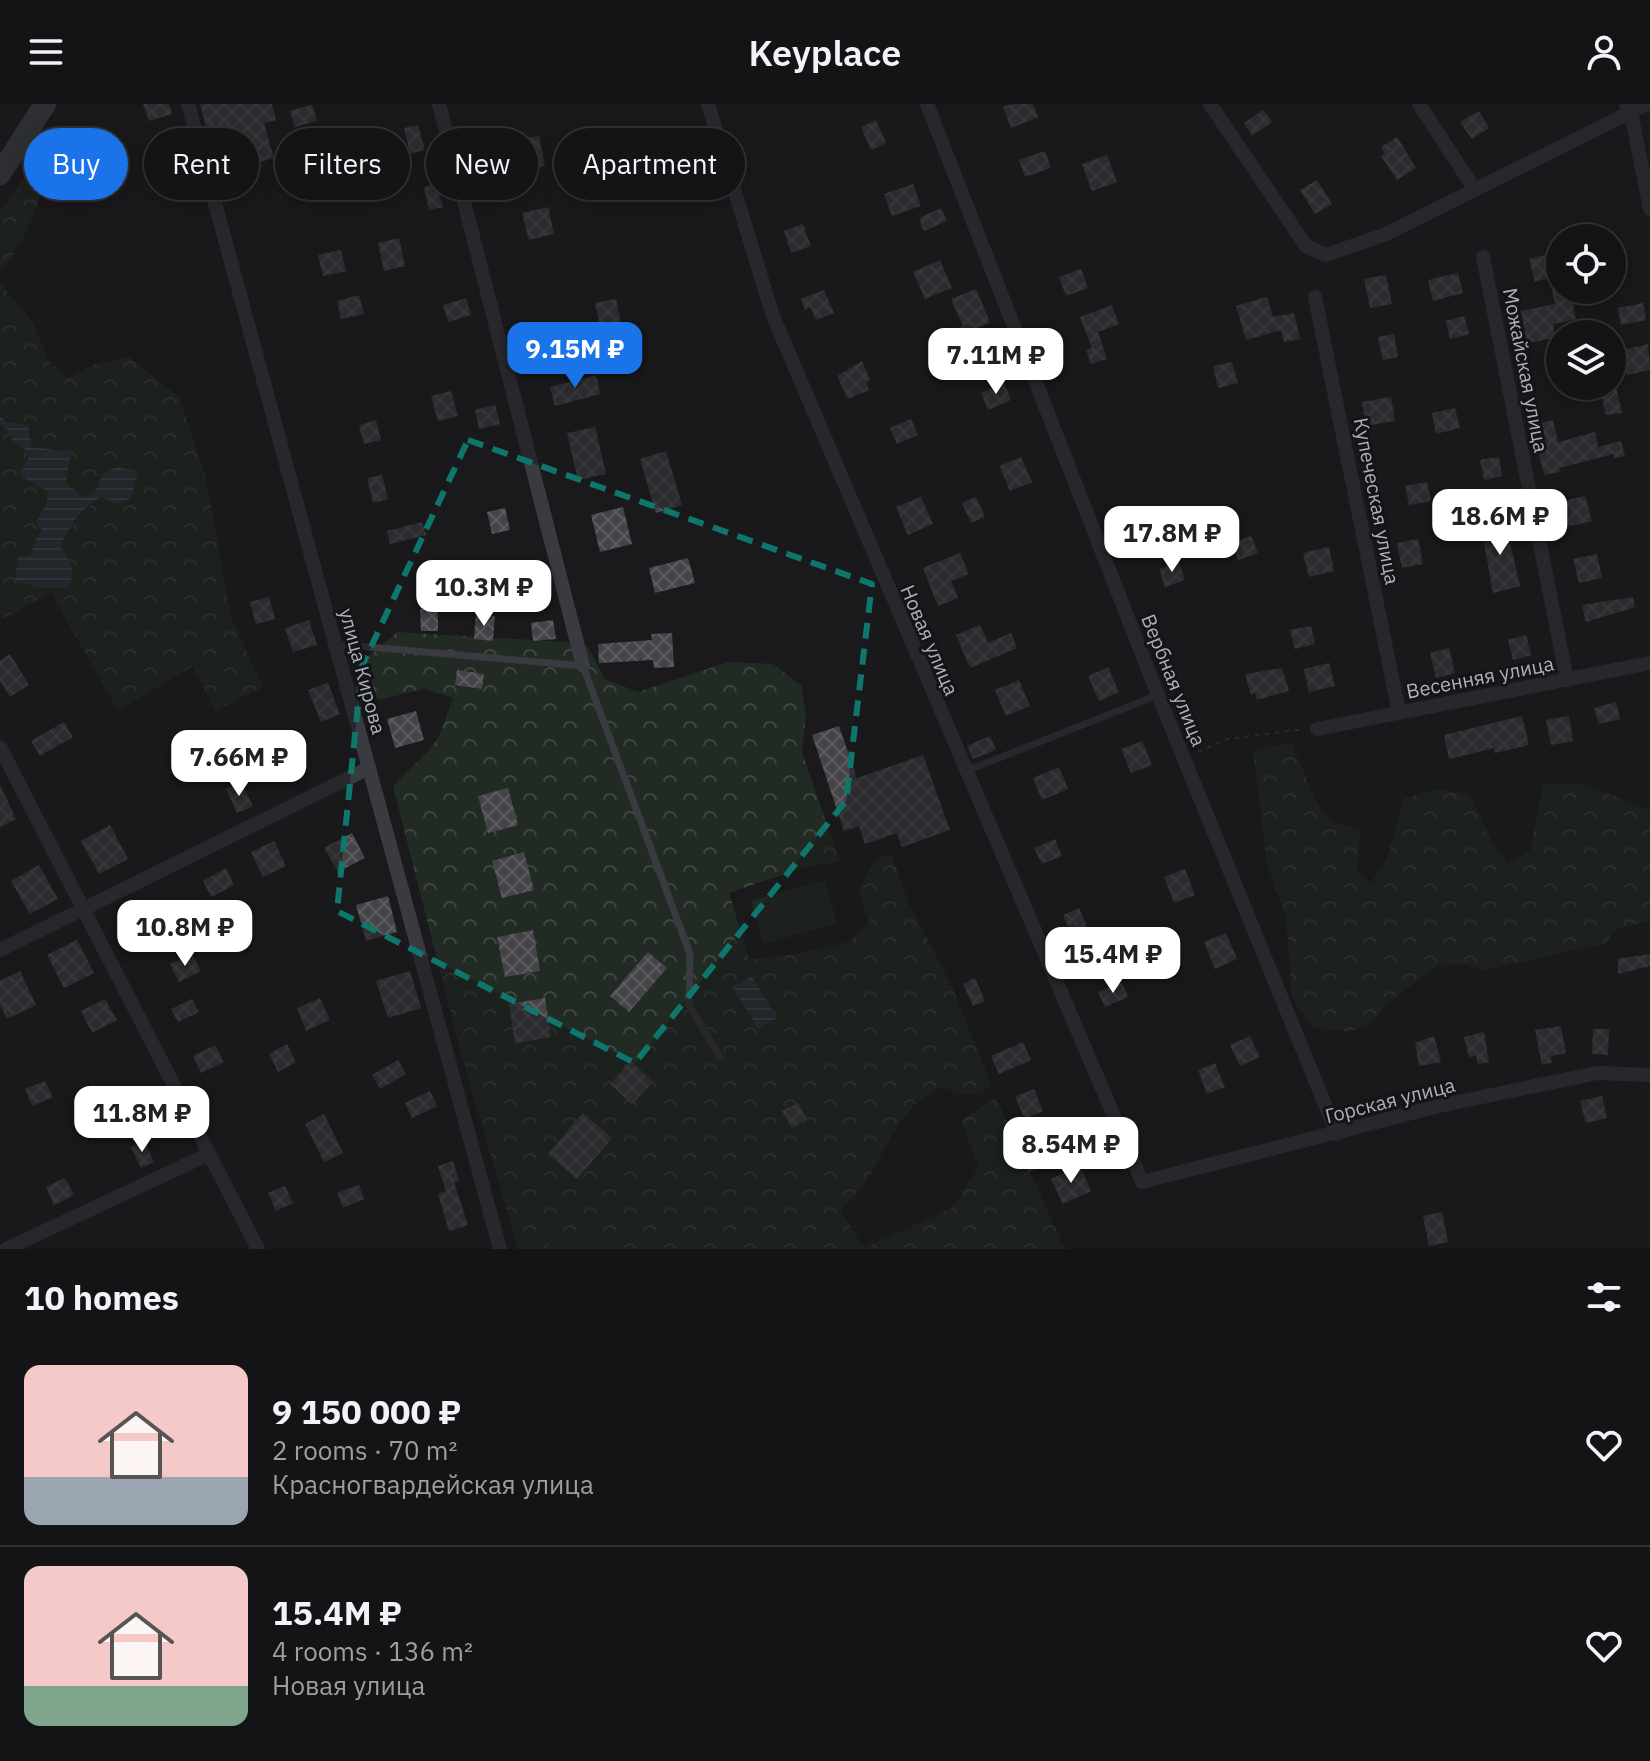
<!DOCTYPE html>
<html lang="en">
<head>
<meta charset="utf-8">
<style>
  body { margin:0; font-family:"IBM Plex Sans",sans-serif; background:#1d1c1e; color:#f1f3f6; height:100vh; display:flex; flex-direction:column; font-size:30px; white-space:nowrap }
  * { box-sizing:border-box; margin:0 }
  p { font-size:26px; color:#9d9ea0 }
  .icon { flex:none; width:44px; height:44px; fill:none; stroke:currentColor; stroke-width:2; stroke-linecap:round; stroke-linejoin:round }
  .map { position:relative; height:1145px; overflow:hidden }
  .sheet { display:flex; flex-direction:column; background:#141315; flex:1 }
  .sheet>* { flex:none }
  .guide { position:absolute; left:24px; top:24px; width:800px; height:72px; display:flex; gap:16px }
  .buttons { position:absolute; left:1546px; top:120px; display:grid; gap:16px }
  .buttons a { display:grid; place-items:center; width:80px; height:80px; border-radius:50%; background:#141315; box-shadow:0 4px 20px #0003,0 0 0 2px #333234; font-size:40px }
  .price { position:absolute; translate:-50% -68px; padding:0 18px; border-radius:16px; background:#fff; color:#222; font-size:26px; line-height:52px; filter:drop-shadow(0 2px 4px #0008) }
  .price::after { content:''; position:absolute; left:50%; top:48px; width:24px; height:18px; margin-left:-12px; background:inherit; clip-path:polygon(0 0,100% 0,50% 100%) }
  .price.current { background:#1a73e8; color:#fff }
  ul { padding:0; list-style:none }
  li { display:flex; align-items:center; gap:24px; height:200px; padding:0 24px }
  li+li { border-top:2px solid #333234 }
  li span { display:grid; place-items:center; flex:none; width:224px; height:160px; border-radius:16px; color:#555 }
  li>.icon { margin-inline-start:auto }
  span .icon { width:96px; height:96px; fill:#fffc; stroke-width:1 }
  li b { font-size:34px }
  h2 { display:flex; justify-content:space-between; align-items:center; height:96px; padding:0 24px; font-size:34px }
  .chip { padding:0 28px; border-radius:36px; background:#141315; box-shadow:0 4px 20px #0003,0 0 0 2px #333234; font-size:28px; line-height:72px }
  .chip.current { background:#1a73e8; color:#fff }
  header { display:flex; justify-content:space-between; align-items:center; height:104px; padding:0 24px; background:#141315; font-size:36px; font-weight:600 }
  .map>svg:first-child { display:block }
  .forest { fill:url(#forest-crowns) }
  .garden { fill:#212a23 }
  .water { fill:url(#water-rules) }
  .building { fill:url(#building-cross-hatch) }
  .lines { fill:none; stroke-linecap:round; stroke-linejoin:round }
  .path { stroke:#404248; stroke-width:2; stroke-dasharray:4 6; stroke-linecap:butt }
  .lane { stroke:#3a3b41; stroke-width:7 }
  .street { stroke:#3a3b41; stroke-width:14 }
  .secondary { stroke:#484a51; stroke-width:22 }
  .marked { fill:none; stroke:#0f766e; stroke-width:6; stroke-dasharray:16 10; stroke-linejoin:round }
  .labels { text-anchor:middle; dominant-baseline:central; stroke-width:6; stroke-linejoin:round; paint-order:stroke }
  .street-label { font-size:20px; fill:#acb0bc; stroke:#151417 }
</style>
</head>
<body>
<header><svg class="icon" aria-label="menu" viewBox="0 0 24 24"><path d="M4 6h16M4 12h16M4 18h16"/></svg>Keyplace<svg class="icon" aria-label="person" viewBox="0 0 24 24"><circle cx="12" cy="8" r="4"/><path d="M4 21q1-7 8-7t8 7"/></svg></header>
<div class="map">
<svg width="1650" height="1145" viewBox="0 0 1650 1145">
  <defs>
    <pattern id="forest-crowns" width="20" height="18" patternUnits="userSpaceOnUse" patternTransform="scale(2)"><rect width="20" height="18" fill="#212a23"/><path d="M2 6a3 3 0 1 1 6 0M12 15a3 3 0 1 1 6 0" fill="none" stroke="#3f4641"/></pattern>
    <pattern id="water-rules" width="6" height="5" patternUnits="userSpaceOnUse" patternTransform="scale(2)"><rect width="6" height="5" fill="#2f3841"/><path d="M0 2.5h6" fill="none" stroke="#4a525a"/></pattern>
    <pattern id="building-cross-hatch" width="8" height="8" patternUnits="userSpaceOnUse" patternTransform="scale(2)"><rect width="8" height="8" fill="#444449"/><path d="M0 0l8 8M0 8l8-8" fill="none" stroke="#5c5c61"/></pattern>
  </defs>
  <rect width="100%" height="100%" fill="#1a191c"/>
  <g class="forest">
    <path d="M34 60 46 61C43 100 23 138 0 169V108Z"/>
    <path d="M0 179 33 219 48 256 68 274 95 260 129 253 180 294 206 374 231 513 263 583 215 607 193 562 118 607 51 489 0 516V320L13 331 12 338 27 347 28 355 19 371 47 387V396L36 419 44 427 37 432 30 452 18 454 15 476 68 484C77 467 70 457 59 442 82 403 92 397 133 380L138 368 83 393 66 379 58 345 43 347 32 343 31 329 0 312Z"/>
    <path d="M397 528 566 538 588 543 605 575 638 588 728 558 773 560 801 581 806 610 802 648 840 758 808 762 729 789 749 855 797 850 850 838 869 817 858 787 875 756 891 750 909 800 951 880 991 981C977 995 961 992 945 983 907 993 891 1034 873 1066 865 1081 852 1094 841 1107L864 1144 952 1104 979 1063 961 1017 996 993 1065 1145H518L461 949 393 683C404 669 417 659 429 646 442 632 446 611 453 594L424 585 378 596 362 558Z"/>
    <path d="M1291 639C1299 655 1318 708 1329 716 1337 721 1351 723 1360 726L1357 768 1371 779 1387 754 1404 695 1435 685 1470 691 1494 742 1508 759 1530 747 1543 681 1582 679 1650 706V817L1617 825 1606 839 1485 866 1462 860 1438 861 1391 896 1368 921 1349 928 1312 923 1292 894 1286 813 1267 760 1253 646Z"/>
  </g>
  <g class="garden">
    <path d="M825 776 837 819 763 840 751 797Z"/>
    <path d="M595 1126 599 1145H550L548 1137Z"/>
  </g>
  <g class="water">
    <path d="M0 312 7 318 28 321 32 343 71 348 66 379 83 393 95 388 103 369 117 363 138 368 131 394 117 401 102 393C80 404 71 421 60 442 70 457 77 467 68 484H39L15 476 18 453 30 452 37 432 43 427 36 419 47 397V387L19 371 28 355 27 347 12 338 13 331 0 320Z"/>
    <path d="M752 872 777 914 758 925 733 883Z"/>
  </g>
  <g class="building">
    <path d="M143 0H169L172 10 149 17Z"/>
    <path d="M200 0H272L276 16 264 19 274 54 246 62 236 27 209 34Z"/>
    <path d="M1012 0H1033L1038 13 1011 24 1003 3Z"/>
    <path d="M312 1 317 17 295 23 290 7Z"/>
    <path d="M1263 6 1272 18 1252 32 1244 19Z"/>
    <path d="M1479 7 1489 24 1472 35 1460 18Z"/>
    <path d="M876 16 886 39 871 46 861 23Z"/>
    <path d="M418 21 425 46 410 50 404 24Z"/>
    <path d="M539 32 545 62 518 67 511 37Z"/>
    <path d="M1397 33 1416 64 1397 76 1381 52 1385 50 1381 43Z"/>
    <path d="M1045 47 1051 64 1025 73 1019 56Z"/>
    <path d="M1107 51 1117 78 1092 87 1082 60Z"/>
    <path d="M315 64 319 83 291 89 287 70Z"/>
    <path d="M1317 76 1332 100 1315 110 1300 86Z"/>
    <path d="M437 80 443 103 429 106 424 83Z"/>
    <path d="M913 80 921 102 892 112 884 90Z"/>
    <path d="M548 103 554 130 529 136 522 109Z"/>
    <path d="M941 104 947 117 924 127 919 114Z"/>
    <path d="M803 120 811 142 791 149 784 127Z"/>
    <path d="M399 134 405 162 384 167 378 139Z"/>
    <path d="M341 146 346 167 323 172 318 151Z"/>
    <path d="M1557 148 1560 186H1570L1576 215 1553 220 1555 234 1527 239 1521 207 1555 200 1549 174 1535 178 1529 155Z"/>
    <path d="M940 156 952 184 925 195 913 168Z"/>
    <path d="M1081 165 1088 184 1066 192 1059 173Z"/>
    <path d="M1458 169 1463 189 1433 197 1428 176Z"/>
    <path d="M1386 171 1392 200 1370 204 1364 175Z"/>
    <path d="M976 185 990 218 977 224 985 242 963 252 952 227 963 222 951 195Z"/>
    <path d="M824 186 834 209 816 216 810 203 805 206 801 195Z"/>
    <path d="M359 191 364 210 341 215 337 197Z"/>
    <path d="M1267 193 1273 213 1294 209 1300 235 1284 238 1281 226 1246 236 1236 202Z"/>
    <path d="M466 194 471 211 448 218 443 201Z"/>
    <path d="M616 195 625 240 605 244 595 199Z"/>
    <path d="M1643 199 1646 216 1621 221 1618 204Z"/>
    <path d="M1112 201 1119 220 1098 228 1107 255 1091 260 1086 246 1092 244 1080 213Z"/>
    <path d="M1464 212 1469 230 1450 235 1446 217Z"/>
    <path d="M1394 230 1398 253 1383 256 1378 233Z"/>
    <path d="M1648 240 1650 266 1627 271 1622 246Z"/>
    <path d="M862 257 870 276 866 278 869 286 848 295 837 272Z"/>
    <path d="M1232 258 1238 279 1218 284 1213 262Z"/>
    <path d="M596 271 600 290 555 302 550 283Z"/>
    <path d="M1004 279 1011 296 988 306 981 289Z"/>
    <path d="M1599 282H1616L1622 309 1606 311Z"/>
    <path d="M451 287 458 312 438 317 431 292Z"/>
    <path d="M1391 293 1395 317 1366 322 1362 298Z"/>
    <path d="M495 301 500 320 479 325 475 306Z"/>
    <path d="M1455 304 1460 324 1436 330 1432 309Z"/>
    <path d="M911 315 918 331 897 340 890 324Z"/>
    <path d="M376 316 381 336 364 340 359 321Z"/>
    <path d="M1553 316 1558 338 1595 328 1598 343 1621 337 1625 352 1614 354V350L1559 364 1560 368 1544 371 1532 321Z"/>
    <path d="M595 323 606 370 578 376 567 329Z"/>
    <path d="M666 347 682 401 656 409 640 355Z"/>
    <path d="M1021 353 1032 378 1010 387 999 362Z"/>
    <path d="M1499 353 1502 372 1484 376 1480 356Z"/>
    <path d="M382 371 388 395 373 399 367 374Z"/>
    <path d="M1427 378 1431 397 1409 401 1405 382Z"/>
    <path d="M1585 392 1592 417 1565 423 1559 398Z"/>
    <path d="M921 393 933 420 908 431 896 403Z"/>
    <path d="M976 393 985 413 971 419 962 399Z"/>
    <path d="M623 403 632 440 600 448 591 411Z"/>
    <path d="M505 404 510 426 492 430 487 408Z"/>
    <path d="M1505 417 1520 482 1493 489 1481 423Z"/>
    <path d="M422 418 426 431 390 440 387 427Z"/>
    <path d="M1251 432 1258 449 1238 456 1232 439Z"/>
    <path d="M1418 435 1423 460 1402 464 1397 439Z"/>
    <path d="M1329 443 1334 467 1309 473 1303 449Z"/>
    <path d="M960 449 969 470 951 477 958 494 938 502 923 464Z"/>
    <path d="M1597 450 1602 474 1579 479 1573 455Z"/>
    <path d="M688 454 695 479 655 489 649 464Z"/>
    <path d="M1179 458 1185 476 1165 483 1159 465Z"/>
    <path d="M269 493 275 515 256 520 250 498Z"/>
    <path d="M1633 493 1635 503 1586 518 1582 501Z"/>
    <path d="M420 505H438V527H421Z"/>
    <path d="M476 510 495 512 493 537 474 535Z"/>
    <path d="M309 516 317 541 293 548 285 524Z"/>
    <path d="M553 516 556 535 533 537 531 519Z"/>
    <path d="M980 521 988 539 1011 529 1017 544 970 564 956 531Z"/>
    <path d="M1311 522 1315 540 1295 545 1290 526Z"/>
    <path d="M672 529 674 563 654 564 653 556 599 559 598 540 652 536 651 530Z"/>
    <path d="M1526 531 1531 551 1513 556 1508 536Z"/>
    <path d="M1449 544 1455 569 1436 574 1430 549Z"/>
    <path d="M10 550 29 581 10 593 0 577V556Z"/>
    <path d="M1329 559 1335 582 1309 588 1304 565Z"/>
    <path d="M1108 563 1119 588 1099 597 1088 572Z"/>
    <path d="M1282 564 1289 587 1257 596 1255 589 1251 591 1245 570Z"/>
    <path d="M457 566 484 570 482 585 455 581Z"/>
    <path d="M1019 576 1030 602 1006 612 995 586Z"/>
    <path d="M328 579 340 610 321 618 308 586Z"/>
    <path d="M1616 598 1620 615 1599 620 1594 604Z"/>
    <path d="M416 607 424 636 395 644 387 615Z"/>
    <path d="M1522 612 1529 641 1495 649 1494 644 1449 655 1444 631Z"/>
    <path d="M1569 612 1573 637 1551 641 1546 616Z"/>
    <path d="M64 618 73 633 40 652 31 637Z"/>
    <path d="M839 622 857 674 923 651 950 726 902 743 897 729 865 740 859 722 844 727 812 631Z"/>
    <path d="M990 632 996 646 973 655 967 642Z"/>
    <path d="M1142 637 1152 661 1131 669 1121 645Z"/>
    <path d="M1059 663 1068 685 1042 696 1033 674Z"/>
    <path d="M241 678 253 702 237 709 226 685Z"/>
    <path d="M0 681 16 715 0 723Z"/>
    <path d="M508 684 518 721 488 729 478 692Z"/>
    <path d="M110 721 128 755 99 770 81 737Z"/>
    <path d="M352 729 365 754 338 768 324 744Z"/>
    <path d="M1055 735 1062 752 1042 760 1034 744Z"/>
    <path d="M274 737 286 762 263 773 251 748Z"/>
    <path d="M524 748 534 786 502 794 492 757Z"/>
    <path d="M39 761 58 795 30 810 11 777Z"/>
    <path d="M226 764 234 781 211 793 203 777Z"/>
    <path d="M1185 765 1195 791 1174 799 1164 773Z"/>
    <path d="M388 792 397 828 366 837 356 801Z"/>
    <path d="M1079 804 1093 838 1078 845 1063 811Z"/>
    <path d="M149 810 162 834 134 848 122 824Z"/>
    <path d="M533 826 540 867 505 873 497 833Z"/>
    <path d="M1226 829 1237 855 1215 865 1204 838Z"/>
    <path d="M77 836 94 869 64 884 47 851Z"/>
    <path d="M648 848 667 864 629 908 610 892Z"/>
    <path d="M192 850 201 867 179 878 170 860Z"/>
    <path d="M1650 850V862L1618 870V855Z"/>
    <path d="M20 867 36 901 7 915 0 901V877Z"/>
    <path d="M410 867 421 904 388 914 376 877Z"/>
    <path d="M975 874 985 897 973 902 963 880Z"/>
    <path d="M1122 879 1128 893 1105 903 1098 888Z"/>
    <path d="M320 894 330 916 306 927 297 904Z"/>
    <path d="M545 894 551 933 515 939 509 900Z"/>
    <path d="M105 895 117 916 92 929 81 907Z"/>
    <path d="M192 895 199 908 178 918 171 905Z"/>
    <path d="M1561 922 1566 949 1551 952 1552 959 1542 961 1535 926Z"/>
    <path d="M1593 925H1609L1608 951 1592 950Z"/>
    <path d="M1484 928 1489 958 1478 960 1476 952 1469 953 1464 933Z"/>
    <path d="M1250 932 1260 953 1240 962 1230 941Z"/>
    <path d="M1434 932 1441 958 1419 962 1415 939Z"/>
    <path d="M1023 938 1031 956 999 970 991 952Z"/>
    <path d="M287 940 296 958 278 968 269 950Z"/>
    <path d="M215 941 224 958 201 969 193 952Z"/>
    <path d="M398 956 406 970 380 985 372 971Z"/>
    <path d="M631 957 653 978 632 1000 610 980Z"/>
    <path d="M1215 959 1225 983 1207 990 1198 966Z"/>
    <path d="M45 977 53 993 32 1002 25 985Z"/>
    <path d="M1034 985 1043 1007 1025 1015 1015 993Z"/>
    <path d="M430 987 437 1002 412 1014 405 999Z"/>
    <path d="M1602 992 1607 1014 1586 1019 1580 997Z"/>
    <path d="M798 999 807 1015 792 1024 782 1007Z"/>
    <path d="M144 1002 152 1019 133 1028 125 1011Z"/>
    <path d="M583 1009 612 1034 577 1075 548 1050Z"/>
    <path d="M324 1010 343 1049 324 1058 305 1020Z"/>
    <path d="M1032 1029 1046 1060 1029 1068 1015 1036Z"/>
    <path d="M144 1037 154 1058 141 1064 131 1043Z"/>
    <path d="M453 1057 459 1077 454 1078 468 1121 449 1127 438 1090 446 1087 438 1062Z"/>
    <path d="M1080 1062 1091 1087 1063 1100 1051 1075Z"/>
    <path d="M65 1074 74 1091 54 1101 46 1083Z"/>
    <path d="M359 1081 364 1095 343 1104 337 1089Z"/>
    <path d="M285 1082 293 1099 276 1107 268 1089Z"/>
    <path d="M1442 1108 1448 1138 1429 1142 1423 1112Z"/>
  </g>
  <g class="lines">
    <path class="path" d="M1198 648 1227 635 1304 625"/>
    <g class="lane">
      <path d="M335 540 583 562 690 850 689 901 720 953"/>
      <path d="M966 667 1158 591"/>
    </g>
    <g class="street">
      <path d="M188 0 500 1145"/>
      <path d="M439 0 583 562"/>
      <path d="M708 0 773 212 1142 1078 1439 1002 1597 969 1650 971"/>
      <path d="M927 0 1158 591 1337 1030"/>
      <path d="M1210 0 1306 142 1326 151 1386 130 1647 0"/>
      <path d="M1419 0 1475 86"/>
      <path d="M1626 0 1631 8 1650 105"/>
      <path d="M1483 153 1567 576"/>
      <path d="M1315 193 1399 609"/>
      <path d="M1317 625 1650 559"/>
      <path d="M0 643 258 1145"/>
      <path d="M0 846 369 664"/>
      <path d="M6 1145 209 1050"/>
    </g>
    <path class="secondary" d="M0 70 45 0"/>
  </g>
  <path d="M0 0H1650V1145H0ZM468 336 872 480 846 697 635 959 337 807 362 562Z" fill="#1a191c" fill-opacity=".55" fill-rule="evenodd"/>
  <path class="marked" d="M468 336 872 480 846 697 635 959 337 807 362 562Z"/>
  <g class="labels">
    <g class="street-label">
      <text transform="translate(1526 266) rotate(79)">Можайская улица</text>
      <text transform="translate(1377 397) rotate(79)">Купеческая улица</text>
      <text transform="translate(930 536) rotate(67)">Новая улица</text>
      <text transform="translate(363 567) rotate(75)">улица Кирова</text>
      <text transform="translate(1480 573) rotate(-11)">Весенняя улица</text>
      <text transform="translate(1174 576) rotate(68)">Вербная улица</text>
      <text transform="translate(1390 996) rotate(-14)">Горская улица</text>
    </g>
  </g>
</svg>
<div class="buttons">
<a><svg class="icon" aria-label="locate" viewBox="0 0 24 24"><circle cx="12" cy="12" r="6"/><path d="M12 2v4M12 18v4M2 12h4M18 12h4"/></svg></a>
<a><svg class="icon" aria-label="layers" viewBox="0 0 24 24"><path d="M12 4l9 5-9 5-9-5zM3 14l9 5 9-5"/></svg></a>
</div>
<b class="price current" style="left:575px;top:286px">9.15M ₽</b>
<b class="price" style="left:996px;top:292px">7.11M ₽</b>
<b class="price" style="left:1500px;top:453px">18.6M ₽</b>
<b class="price" style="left:1172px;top:470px">17.8M ₽</b>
<b class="price" style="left:484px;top:524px">10.3M ₽</b>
<b class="price" style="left:239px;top:694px">7.66M ₽</b>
<b class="price" style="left:185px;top:864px">10.8M ₽</b>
<b class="price" style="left:1113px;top:891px">15.4M ₽</b>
<b class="price" style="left:142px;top:1050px">11.8M ₽</b>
<b class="price" style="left:1071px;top:1081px">8.54M ₽</b>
<div class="guide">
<a class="chip current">Buy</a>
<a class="chip">Rent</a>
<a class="chip">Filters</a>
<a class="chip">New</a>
<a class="chip">Apartment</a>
</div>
</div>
<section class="sheet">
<h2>10 homes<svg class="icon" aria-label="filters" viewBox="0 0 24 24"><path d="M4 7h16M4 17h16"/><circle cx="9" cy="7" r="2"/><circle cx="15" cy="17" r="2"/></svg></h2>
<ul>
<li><span style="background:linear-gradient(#f6c9c9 70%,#9aa5b1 0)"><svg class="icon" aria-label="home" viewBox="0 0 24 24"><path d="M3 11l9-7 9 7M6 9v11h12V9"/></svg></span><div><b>9 150 000 ₽</b><p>2 rooms · 70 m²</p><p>Красногвардейская улица</p></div><svg class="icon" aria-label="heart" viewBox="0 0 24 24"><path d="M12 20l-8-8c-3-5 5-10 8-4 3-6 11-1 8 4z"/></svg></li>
<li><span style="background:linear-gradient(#f6c9c9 75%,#7fa58c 0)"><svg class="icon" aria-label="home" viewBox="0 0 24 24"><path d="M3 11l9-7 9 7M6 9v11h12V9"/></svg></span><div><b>15.4M ₽</b><p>4 rooms · 136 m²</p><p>Новая улица</p></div><svg class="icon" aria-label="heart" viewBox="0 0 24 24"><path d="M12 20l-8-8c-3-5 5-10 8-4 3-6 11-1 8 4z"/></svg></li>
</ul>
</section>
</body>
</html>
